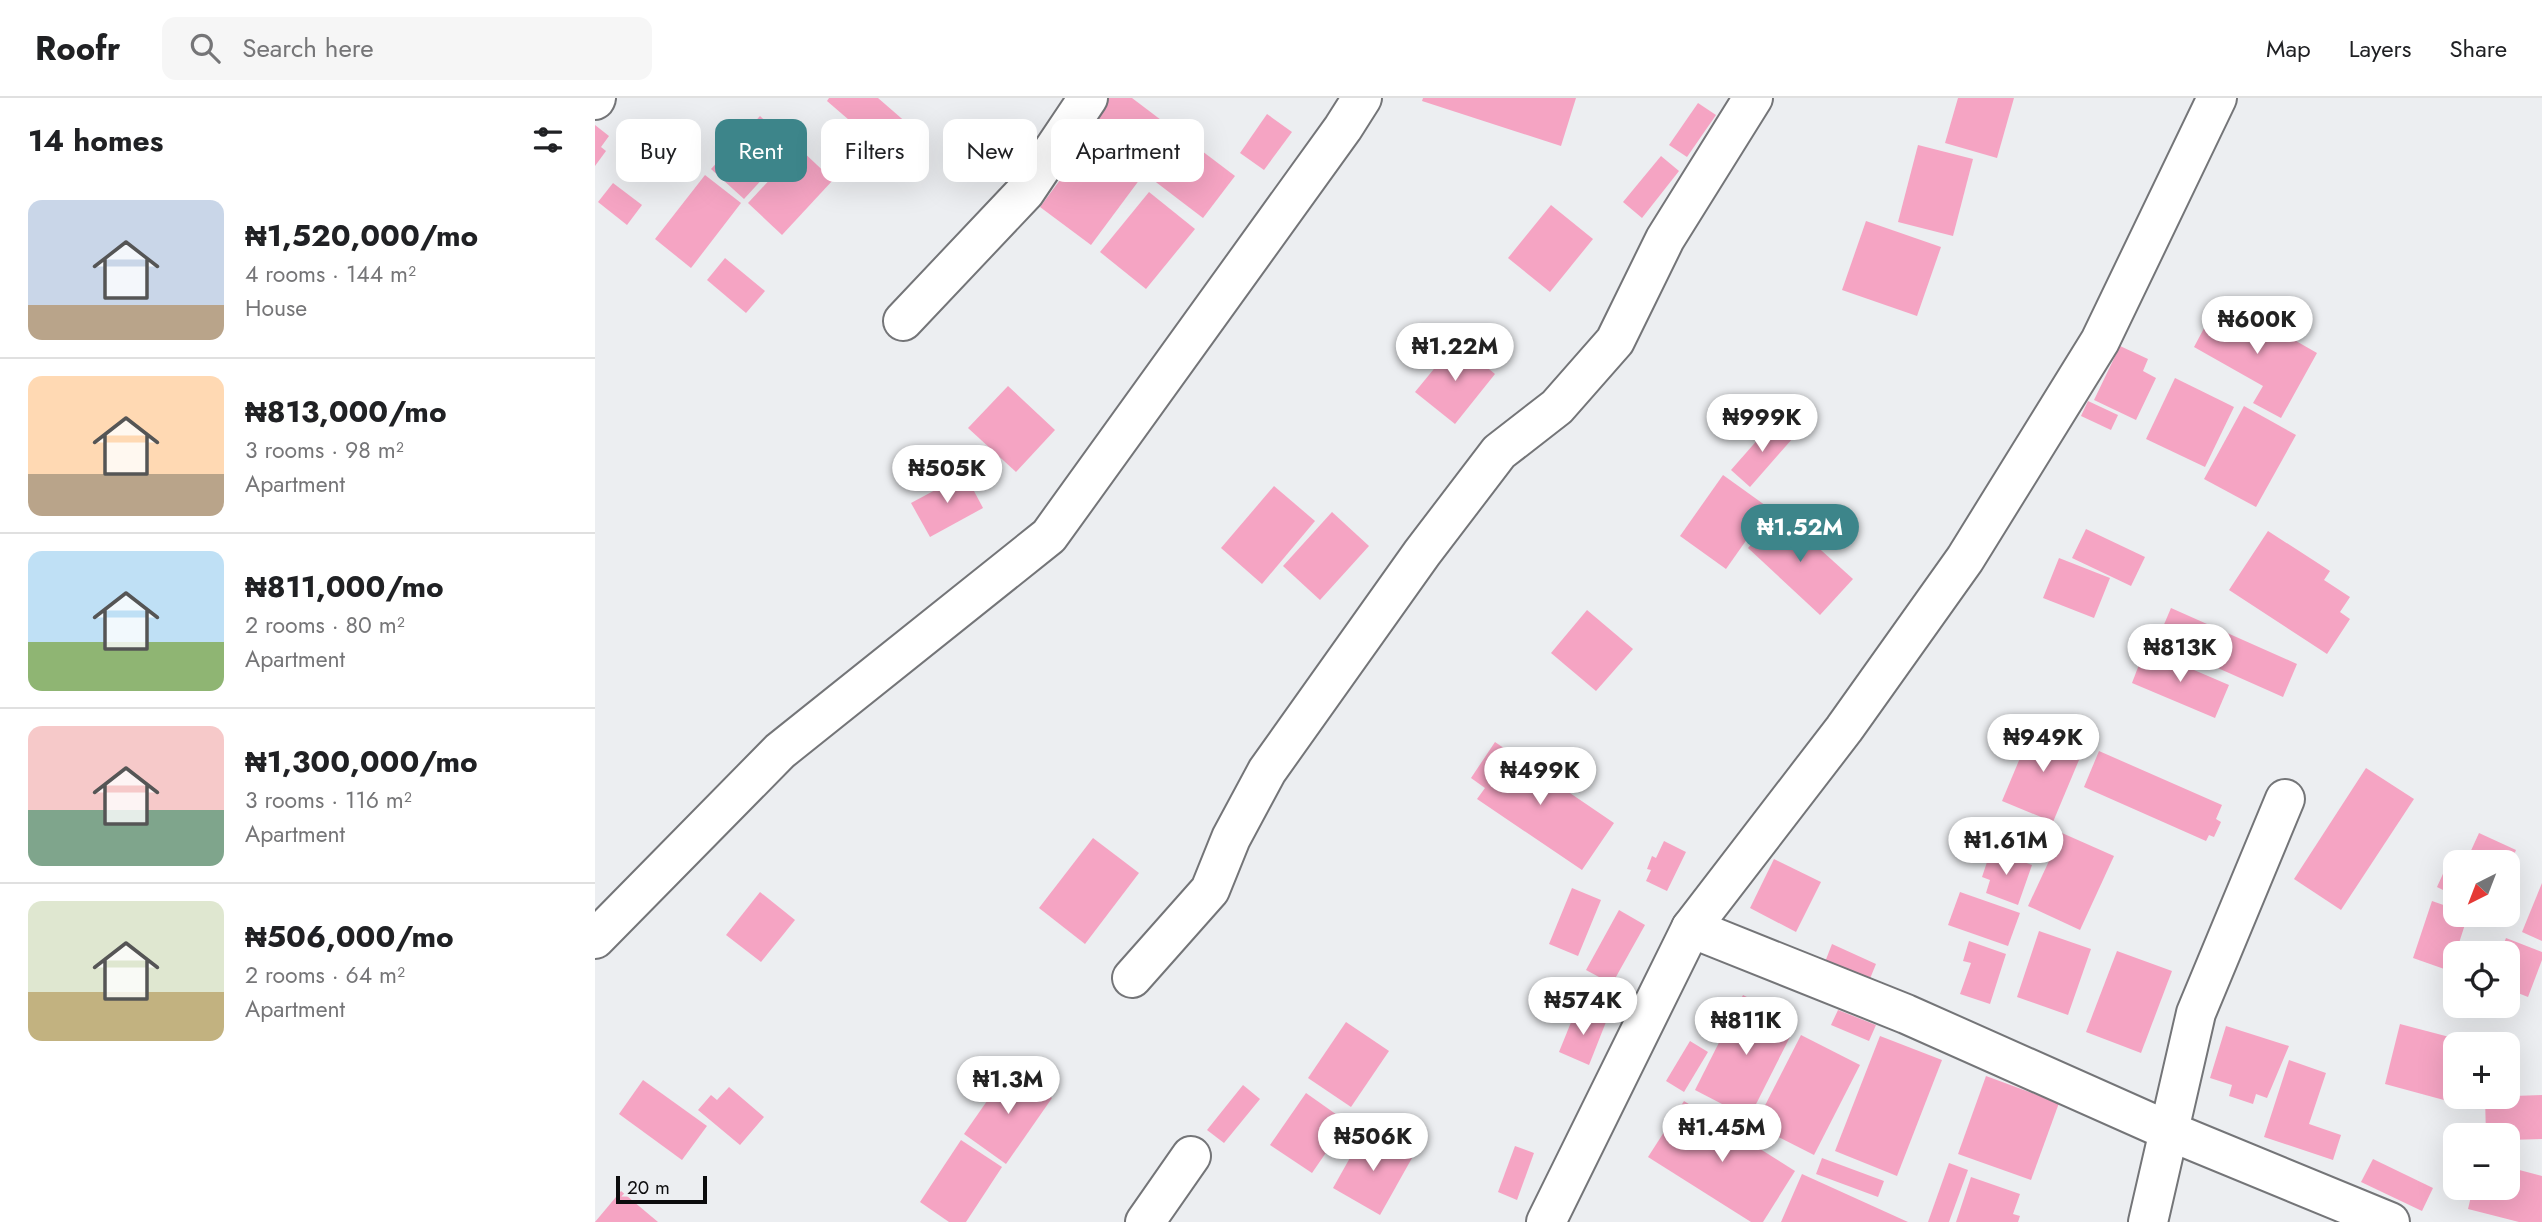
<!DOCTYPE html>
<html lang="en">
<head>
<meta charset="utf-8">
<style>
  body { margin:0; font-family:Jost,sans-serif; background:#f6f6f6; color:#202124; height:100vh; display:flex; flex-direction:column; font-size:26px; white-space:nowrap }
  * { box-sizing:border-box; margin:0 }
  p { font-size:23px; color:#757577 }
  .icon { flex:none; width:38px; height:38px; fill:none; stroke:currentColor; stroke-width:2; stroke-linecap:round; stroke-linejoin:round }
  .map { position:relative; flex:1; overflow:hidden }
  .drawer { display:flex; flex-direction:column; background:#fff; width:595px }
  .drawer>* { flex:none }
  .top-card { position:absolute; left:21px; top:21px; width:665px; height:63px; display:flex; gap:14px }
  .needle { width:46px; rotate:222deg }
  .buttons { position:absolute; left:1848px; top:752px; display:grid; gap:14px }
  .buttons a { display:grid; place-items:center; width:77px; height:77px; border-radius:14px; background:#fff; box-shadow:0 7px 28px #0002; font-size:35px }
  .scale { position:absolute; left:21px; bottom:18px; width:91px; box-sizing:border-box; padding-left:7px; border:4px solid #0c0c0d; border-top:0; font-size:19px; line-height:24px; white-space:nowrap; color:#0c0c0d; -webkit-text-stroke:5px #eceef1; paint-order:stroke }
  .price { position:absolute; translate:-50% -60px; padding:0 16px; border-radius:24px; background:#fff; color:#222; font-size:23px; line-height:46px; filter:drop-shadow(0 2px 4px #0008) }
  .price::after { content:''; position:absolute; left:50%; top:42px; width:21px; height:16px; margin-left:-10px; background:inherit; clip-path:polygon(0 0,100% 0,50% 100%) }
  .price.on { background:#3d858a; color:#fff }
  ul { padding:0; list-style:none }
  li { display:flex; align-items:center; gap:21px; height:175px; padding:0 28px }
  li+li { border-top:2px solid #e0e0e0 }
  li span { display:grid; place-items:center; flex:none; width:196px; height:140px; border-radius:14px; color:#555 }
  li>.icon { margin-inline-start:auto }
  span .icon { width:84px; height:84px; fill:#fffc; stroke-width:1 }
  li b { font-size:30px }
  h2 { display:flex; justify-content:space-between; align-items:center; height:84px; padding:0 28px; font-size:30px }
  .tag { padding:0 24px; border-radius:14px; background:#fff; box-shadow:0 7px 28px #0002; font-size:24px; line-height:63px }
  .tag.on { background:#3d858a; color:#fff }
  header { display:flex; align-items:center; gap:42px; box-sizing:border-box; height:98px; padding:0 35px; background:#fff; border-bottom:2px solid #e0e0e0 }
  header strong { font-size:33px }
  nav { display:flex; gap:38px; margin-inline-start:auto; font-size:24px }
  .search { width:490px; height:63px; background:#f6f6f6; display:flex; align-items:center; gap:18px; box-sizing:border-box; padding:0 24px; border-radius:14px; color:#757577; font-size:26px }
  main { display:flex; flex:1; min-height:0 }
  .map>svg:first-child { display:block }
  .building { fill:#f5a4c3 }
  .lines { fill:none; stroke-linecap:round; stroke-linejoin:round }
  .minor-casing { stroke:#747578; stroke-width:42 }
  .minor { stroke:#fff; stroke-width:38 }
</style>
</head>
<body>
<header>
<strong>Roofr</strong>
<div class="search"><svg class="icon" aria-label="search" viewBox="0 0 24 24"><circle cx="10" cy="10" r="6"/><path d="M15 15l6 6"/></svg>Search here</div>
<nav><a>Map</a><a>Layers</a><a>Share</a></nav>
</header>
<main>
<section class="drawer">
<h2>14 homes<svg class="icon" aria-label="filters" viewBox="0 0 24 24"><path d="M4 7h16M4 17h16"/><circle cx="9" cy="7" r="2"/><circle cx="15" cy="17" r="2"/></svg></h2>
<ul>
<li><span style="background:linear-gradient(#c9d6e8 75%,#b9a48a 0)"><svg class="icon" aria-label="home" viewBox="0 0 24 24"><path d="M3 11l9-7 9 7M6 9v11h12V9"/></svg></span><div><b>₦1,520,000/mo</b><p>4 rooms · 144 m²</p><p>House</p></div></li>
<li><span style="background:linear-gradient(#ffd9b3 70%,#b9a48a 0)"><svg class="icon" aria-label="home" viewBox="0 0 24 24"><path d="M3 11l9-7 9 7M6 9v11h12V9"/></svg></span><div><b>₦813,000/mo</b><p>3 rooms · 98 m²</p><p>Apartment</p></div></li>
<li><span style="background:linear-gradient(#bfe0f5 65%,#8fb573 0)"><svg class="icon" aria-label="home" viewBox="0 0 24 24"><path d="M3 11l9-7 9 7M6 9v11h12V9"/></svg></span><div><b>₦811,000/mo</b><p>2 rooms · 80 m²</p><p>Apartment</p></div></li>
<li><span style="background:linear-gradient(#f6c9c9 60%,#7fa58c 0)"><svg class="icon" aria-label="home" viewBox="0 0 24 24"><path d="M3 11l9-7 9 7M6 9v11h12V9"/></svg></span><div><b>₦1,300,000/mo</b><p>3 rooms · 116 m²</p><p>Apartment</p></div></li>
<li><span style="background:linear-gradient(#dfe7d0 65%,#c2b280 0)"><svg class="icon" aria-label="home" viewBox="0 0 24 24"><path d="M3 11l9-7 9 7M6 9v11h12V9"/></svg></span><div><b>₦506,000/mo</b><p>2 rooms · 64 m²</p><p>Apartment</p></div></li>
</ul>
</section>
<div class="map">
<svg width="1947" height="1124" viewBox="0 0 1947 1124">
  <rect width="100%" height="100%" fill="#eceef1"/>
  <g class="building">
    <path d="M234 0H283L321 33 297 59 232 3Z"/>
    <path d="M512 0H537L640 78 608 120 490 30Z"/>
    <path d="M828 0H981L966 48 827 3Z"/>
    <path d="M1363 0H1419L1402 60 1350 45Z"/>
    <path d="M1103 5 1121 17 1092 59 1074 47Z"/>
    <path d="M672 16 697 34 669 72 645 55Z"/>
    <path d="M165 18 198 48 149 101 116 71Z"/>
    <path d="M0 27 14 38 6 49 11 53 0 68Z"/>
    <path d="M494 43 545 81 496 147 445 109Z"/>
    <path d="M1323 47 1378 61 1358 138 1303 124Z"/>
    <path d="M204 50 238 82 187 137 153 105Z"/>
    <path d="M1066 58 1084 73 1047 120 1028 104Z"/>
    <path d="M110 77 146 105 96 170 60 141Z"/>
    <path d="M18 85 47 107 32 127 3 104Z"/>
    <path d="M554 94 600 131 551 191 505 154Z"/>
    <path d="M956 107 998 141 955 194 913 160Z"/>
    <path d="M1271 123 1346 149 1322 218 1247 192Z"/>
    <path d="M130 160 170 193 151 215 112 182Z"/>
    <path d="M1623 204 1687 240 1689 236 1722 255 1686 320 1658 305 1668 288 1599 249Z"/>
    <path d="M861 244 900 276 860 326 820 294Z"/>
    <path d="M1525 248 1553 261 1548 273 1561 280 1541 322 1499 302Z"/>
    <path d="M1580 280 1639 309 1610 369 1551 341Z"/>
    <path d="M413 288 460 332 421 374 373 330Z"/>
    <path d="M1493 303 1523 317 1516 332 1486 318Z"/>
    <path d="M1649 308 1701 337 1661 409 1609 381Z"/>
    <path d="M1179 323 1198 340 1155 389 1136 372Z"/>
    <path d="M370 376 388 410 335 439 316 405Z"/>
    <path d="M1128 377 1174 410 1131 471 1085 438Z"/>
    <path d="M679 388 720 423 667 486 626 450Z"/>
    <path d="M737 414 774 448 725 502 688 468Z"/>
    <path d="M1185 415 1258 481 1225 517 1153 450Z"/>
    <path d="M1491 431 1550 459 1536 488 1477 460Z"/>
    <path d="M1673 433 1735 473 1729 482 1755 499 1745 514 1755 521 1732 556 1634 492Z"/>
    <path d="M1464 460 1515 480 1499 520 1448 500Z"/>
    <path d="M1576 510 1702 566 1688 599 1562 543Z"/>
    <path d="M992 512 1038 551 1001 593 956 555Z"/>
    <path d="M1550 551 1634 587 1620 620 1537 585Z"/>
    <path d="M1438 629 1489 650 1458 724 1407 703Z"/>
    <path d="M900 644 1019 725 987 772 882 701 890 690 876 680Z"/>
    <path d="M1504 653 1627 707 1621 721 1626 724 1619 739 1614 737 1611 743 1489 689Z"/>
    <path d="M1771 670 1819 701 1746 812 1699 781Z"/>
    <path d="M1467 735 1519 758 1485 832 1433 808Z"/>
    <path d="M1884 735 1921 752 1913 771V765H1860V798L1842 789 1852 767 1857 769 1864 753 1874 757Z"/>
    <path d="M498 740 544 775 490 846 444 810Z"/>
    <path d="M1069 743 1091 754 1072 793 1051 783 1056 772 1052 771 1057 758 1061 760Z"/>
    <path d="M1396 752 1437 767 1423 807 1391 795 1395 782 1387 779Z"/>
    <path d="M1179 761 1226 784 1201 834 1155 810Z"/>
    <path d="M1947 785V843L1927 834Z"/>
    <path d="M977 790 1006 802 983 858 954 846Z"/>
    <path d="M165 794 200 822 166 864 131 837Z"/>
    <path d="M1365 794 1425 815 1413 848 1353 827Z"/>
    <path d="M1837 803 1860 811V817H1873L1855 873 1818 860Z"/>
    <path d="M1024 812 1050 827 1017 886 991 872Z"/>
    <path d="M1444 833 1496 851 1473 917 1422 899Z"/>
    <path d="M1911 840 1947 854V862L1933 899 1913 891V856H1905Z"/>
    <path d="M1374 843 1411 856 1395 906 1365 896 1376 865 1368 863Z"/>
    <path d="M1237 846 1281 866 1274 883 1230 864Z"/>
    <path d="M1522 853 1577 873 1546 955 1491 934Z"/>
    <path d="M1148 897 1202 925 1154 1020 1100 992Z"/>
    <path d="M981 912 1011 924 994 967 964 954Z"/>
    <path d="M1243 912 1281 927 1274 943 1236 927Z"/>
    <path d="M751 924 794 953 756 1009 713 980Z"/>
    <path d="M1805 926 1881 946 1860 947V999H1874L1871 1008 1790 986Z"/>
    <path d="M1631 928 1694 948 1672 1000 1661 996 1658 1006 1634 998 1637 987 1615 980Z"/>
    <path d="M1206 937 1265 967 1219 1057 1160 1027Z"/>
    <path d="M1285 938 1347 962 1302 1078 1240 1053Z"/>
    <path d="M1095 943 1113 954 1089 994 1071 983Z"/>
    <path d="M1694 962 1731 975 1714 1026 1746 1037 1738 1062 1669 1039Z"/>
    <path d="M415 970 457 1000 411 1066 369 1036Z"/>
    <path d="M1391 978 1464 1005 1436 1082 1363 1056Z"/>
    <path d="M48 982 112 1028 87 1062 24 1016Z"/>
    <path d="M648 987 665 1001 629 1045 612 1032Z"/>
    <path d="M134 989 169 1019 145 1047 103 1012 116 997 122 1002Z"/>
    <path d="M711 995 752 1024 717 1075 675 1047Z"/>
    <path d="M1947 997V1041L1913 1042V1038H1891L1890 999Z"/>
    <path d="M1089 1003 1200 1073 1168 1124H1156L1053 1059Z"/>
    <path d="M770 1033 817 1060 785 1117 738 1090Z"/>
    <path d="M366 1042 407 1069 371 1124H354L325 1104Z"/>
    <path d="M920 1048 939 1055 922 1102 903 1094Z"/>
    <path d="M1227 1060 1289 1083 1283 1099 1221 1076Z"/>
    <path d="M1778 1061 1838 1090 1827 1113 1766 1084Z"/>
    <path d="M1354 1065 1373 1072 1354 1124H1333Z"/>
    <path d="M1913 1069 1947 1078V1124H1924L1873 1111 1878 1090H1913Z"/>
    <path d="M1207 1076 1313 1124H1186Z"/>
    <path d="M1376 1079 1425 1096 1418 1116 1425 1118 1423 1124H1361Z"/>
    <path d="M26 1093 63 1124H0Z"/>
  </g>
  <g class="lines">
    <g class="minor-casing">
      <g id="minor">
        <path d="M0 2 1 0"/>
        <path d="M308 223 430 94 493 0"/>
        <path d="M1096 830 1311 916 1574 1033 1795 1124"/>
        <path d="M0 841 185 653 454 438 748 30 767 0"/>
        <path d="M537 880 615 792 636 740 672 673 827 455 904 354 962 309 1020 243 1070 141 1158 0"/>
        <path d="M550 1124 596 1058"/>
        <path d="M951 1124 1096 830 1249 631 1370 461 1505 243 1622 0"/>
        <path d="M1553 1124 1601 915 1690 701"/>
      </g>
    </g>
    <use href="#minor" class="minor"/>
  </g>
</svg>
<div class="buttons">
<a><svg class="needle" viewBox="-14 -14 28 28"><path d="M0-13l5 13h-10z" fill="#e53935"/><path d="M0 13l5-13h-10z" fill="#757577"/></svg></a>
<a><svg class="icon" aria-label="locate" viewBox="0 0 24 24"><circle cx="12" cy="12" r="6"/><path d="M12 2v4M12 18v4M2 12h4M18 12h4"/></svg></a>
<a>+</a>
<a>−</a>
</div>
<div class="scale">20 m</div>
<b class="price" style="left:1662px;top:258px">₦600K</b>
<b class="price" style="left:860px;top:285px">₦1.22M</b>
<b class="price" style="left:1167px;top:356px">₦999K</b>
<b class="price" style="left:352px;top:407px">₦505K</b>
<b class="price on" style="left:1205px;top:466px">₦1.52M</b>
<b class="price" style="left:1585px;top:586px">₦813K</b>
<b class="price" style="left:1448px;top:676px">₦949K</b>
<b class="price" style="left:945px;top:709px">₦499K</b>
<b class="price" style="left:1411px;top:779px">₦1.61M</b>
<b class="price" style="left:988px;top:939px">₦574K</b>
<b class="price" style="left:1151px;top:959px">₦811K</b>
<b class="price" style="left:413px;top:1018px">₦1.3M</b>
<b class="price" style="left:1127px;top:1066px">₦1.45M</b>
<b class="price" style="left:778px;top:1075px">₦506K</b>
<div class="top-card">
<a class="tag">Buy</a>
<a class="tag on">Rent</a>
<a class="tag">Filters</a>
<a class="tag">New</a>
<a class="tag">Apartment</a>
</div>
</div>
</main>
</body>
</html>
